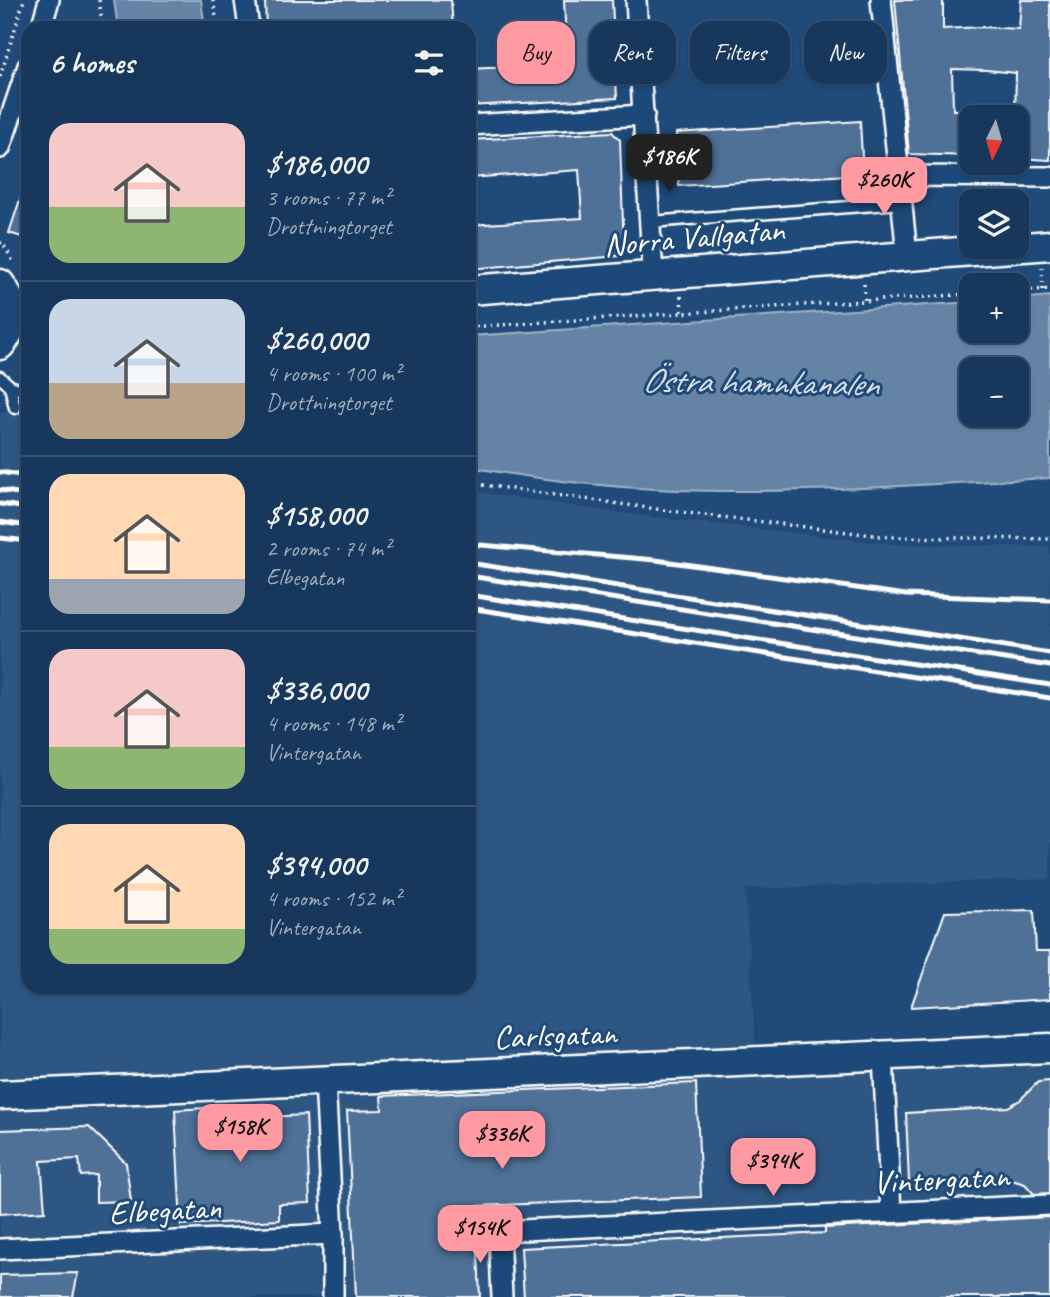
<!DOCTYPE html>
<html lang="en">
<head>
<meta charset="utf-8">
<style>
  body { margin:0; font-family:Caveat,sans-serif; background:#203f62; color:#f1f3f6; height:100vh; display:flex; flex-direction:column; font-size:26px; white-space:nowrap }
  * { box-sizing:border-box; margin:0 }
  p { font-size:23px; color:#9eacbb }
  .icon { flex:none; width:38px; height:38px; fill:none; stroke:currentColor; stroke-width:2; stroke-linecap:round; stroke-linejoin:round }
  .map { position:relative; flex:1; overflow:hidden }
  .drawer { position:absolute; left:21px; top:21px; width:455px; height:973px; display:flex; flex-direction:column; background:#17385c; border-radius:21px; box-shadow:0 2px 5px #0004,0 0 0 2px #365272 }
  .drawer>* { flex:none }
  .banner { position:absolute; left:497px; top:21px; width:448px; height:63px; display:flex; gap:14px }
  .needle { width:46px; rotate:185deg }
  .fabs { position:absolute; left:959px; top:105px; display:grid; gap:14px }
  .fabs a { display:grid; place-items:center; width:70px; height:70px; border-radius:14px; background:#17385c; box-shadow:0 2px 5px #0004,0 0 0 2px #365272; font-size:35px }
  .price { position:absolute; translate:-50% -60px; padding:0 16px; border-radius:14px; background:#ff9aa2; color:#111; font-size:23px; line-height:46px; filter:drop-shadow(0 2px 4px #0008) }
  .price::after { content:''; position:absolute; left:50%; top:42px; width:21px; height:16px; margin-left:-10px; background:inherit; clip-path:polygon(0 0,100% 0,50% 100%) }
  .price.selected { background:#222; color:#fff }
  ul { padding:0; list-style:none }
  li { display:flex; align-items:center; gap:21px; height:175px; padding:0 28px }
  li+li { border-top:2px solid #365272 }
  li span { display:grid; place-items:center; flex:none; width:196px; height:140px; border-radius:21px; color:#555 }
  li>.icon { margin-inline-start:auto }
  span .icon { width:84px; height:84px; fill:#fffc; stroke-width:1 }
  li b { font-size:30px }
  h2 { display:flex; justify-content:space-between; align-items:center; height:84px; padding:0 28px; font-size:30px }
  .chip { padding:0 24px; border-radius:21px; background:#17385c; box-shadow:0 2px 5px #0004,0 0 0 2px #365272; font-size:24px; line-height:63px }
  .chip.selected { background:#ff9aa2; color:#111 }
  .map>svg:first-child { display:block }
  .built { fill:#2e5683 }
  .water { fill:#6583a4; stroke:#a3b5c8; stroke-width:2; fill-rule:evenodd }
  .building { fill:#507197; stroke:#fff; stroke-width:2 }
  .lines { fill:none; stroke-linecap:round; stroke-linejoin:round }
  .lane-casing { stroke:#fff; stroke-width:15 }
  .street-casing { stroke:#fff; stroke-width:24 }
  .secondary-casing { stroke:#fff; stroke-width:33 }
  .path { stroke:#fff; stroke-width:3.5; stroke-dasharray:2 5; stroke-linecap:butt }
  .lane { stroke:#1f4a7a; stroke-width:10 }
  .street { stroke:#1f4a7a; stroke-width:19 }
  .secondary { stroke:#1f4a7a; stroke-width:28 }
  .rail { stroke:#fff; stroke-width:5 }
  .labels { text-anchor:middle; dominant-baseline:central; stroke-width:6; stroke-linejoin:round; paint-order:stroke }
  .street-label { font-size:33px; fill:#fff; stroke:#1f4a7a }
  .water-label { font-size:35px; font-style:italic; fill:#d8e0e8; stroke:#1f4a7a }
</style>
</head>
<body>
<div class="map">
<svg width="1050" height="1297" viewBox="0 0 1050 1297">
  <rect width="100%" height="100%" fill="#1f4a7a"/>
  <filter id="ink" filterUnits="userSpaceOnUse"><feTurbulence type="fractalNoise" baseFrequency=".0143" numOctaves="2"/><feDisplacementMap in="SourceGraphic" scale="14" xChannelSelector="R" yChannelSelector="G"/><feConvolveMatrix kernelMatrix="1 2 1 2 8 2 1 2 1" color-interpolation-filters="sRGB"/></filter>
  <g filter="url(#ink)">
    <path class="built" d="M0 411 28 416V987H469V491L642 516 892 544 1050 547V879L745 889 756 1054 1050 1042V1297H0Z"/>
    <g class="water">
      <path d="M114 0H201L205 28H118Z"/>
      <path d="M1050 296V478C919 484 786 496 655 489 592 486 531 478 469 467V336L971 302V331H1017V299ZM971 369H1017V415H971Z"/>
    </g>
    <g class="building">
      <path d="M265 0H451L453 28H266Z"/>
      <path d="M564 0H612L617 98 469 106V69L567 64Z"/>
      <path d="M895 0H943V29L982 27 1019 29 1021 0H1050V160L1017 158V117H1015L1016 73 986 70 952 69 953 110H971V156L909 154Z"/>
      <path d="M860 121 863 174 679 186 676 133Z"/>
      <path d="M612 132 620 140 624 251 619 256 469 269V225L582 218 579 170 469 178V140Z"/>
      <path d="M25 184H28V239L9 233Z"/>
      <path d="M1034 910 1036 951H1050V999L911 1007 945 912Z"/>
      <path d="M1050 1081V1193L1034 1194 1025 1184 1008 1179 909 1182 906 1113 1008 1107 1020 1100 1038 1082Z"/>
      <path d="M696 1083 701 1197 476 1206 480 1297H356L347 1111 382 1110 381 1096Z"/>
      <path d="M266 1104V1117L306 1115 310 1203 279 1204V1220L181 1225 175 1110Z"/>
      <path d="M89 1127 126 1163 131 1201 96 1202V1175L81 1176 79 1159 41 1161 45 1211 0 1214V1130Z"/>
      <path d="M1050 1217V1297H524L521 1248 825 1233V1228Z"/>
      <path d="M78 1273 73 1297H0V1275Z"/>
    </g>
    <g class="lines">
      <g class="lane-casing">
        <g id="lane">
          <path d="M650 222 902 203"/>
          <path d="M0 377 10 386 28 392"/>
          <path d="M10 386 15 408"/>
        </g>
      </g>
      <g class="street-casing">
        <g id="street">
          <path d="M245 0 249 28"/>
          <path d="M636 0 653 275"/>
          <path d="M881 0 907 255"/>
          <path d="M41 28 49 0"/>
          <path d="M469 125 644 115"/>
          <path d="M0 148 28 66"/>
          <path d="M900 176 1050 177"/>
          <path d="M883 1056 891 1212"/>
          <path d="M325 1080 333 1234V1297"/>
          <path d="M0 1249 333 1234"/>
          <path d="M502 1297 499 1231 1050 1205"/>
        </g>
      </g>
      <g class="secondary-casing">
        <g id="secondary">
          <path d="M0 284C15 303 17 326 0 345"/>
          <path d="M469 290 1050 245"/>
          <path d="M0 1095 1050 1048"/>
        </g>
      </g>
      <g class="path">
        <path d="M99 0 103 28"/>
        <path d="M213 0 218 28"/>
        <path d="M0 77 24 0"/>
        <path d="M0 243 2 242 14 263"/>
        <path d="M1042 267 1043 290"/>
        <path d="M864 284 865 301"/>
        <path d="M1017 291 1050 289"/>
        <path d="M681 296 682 313"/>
        <path d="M469 327 971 294"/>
        <path d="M469 483 671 511 890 537 1050 539"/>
      </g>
      <use href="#lane" class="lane"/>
      <use href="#street" class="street"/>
      <use href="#secondary" class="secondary"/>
      <g class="rail">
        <path d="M0 472 28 476"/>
        <path d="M0 490 28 495"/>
        <path d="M0 504 28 508"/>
        <path d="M0 522 28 526"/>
        <path d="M0 538 28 541"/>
        <path d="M469 544 656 560 906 595 1050 600"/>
        <path d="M469 563 1050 653"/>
        <path d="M469 576 1050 666"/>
        <path d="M469 595 1050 685"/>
        <path d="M469 608 1050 698"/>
      </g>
    </g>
  </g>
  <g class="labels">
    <g class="street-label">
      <text transform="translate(694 237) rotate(-5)">Norra Vallgatan</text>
      <text transform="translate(555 1035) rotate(-2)">Carlsgatan</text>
      <text transform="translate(941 1179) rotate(-3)">Vintergatan</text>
      <text transform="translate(165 1210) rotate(-3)">Elbegatan</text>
    </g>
    <g class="water-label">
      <text transform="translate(760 382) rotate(1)">Östra hamnkanalen</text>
    </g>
  </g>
</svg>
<div class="fabs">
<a><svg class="needle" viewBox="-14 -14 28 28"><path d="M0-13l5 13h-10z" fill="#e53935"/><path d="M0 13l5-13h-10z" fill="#9eacbb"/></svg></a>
<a><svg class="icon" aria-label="layers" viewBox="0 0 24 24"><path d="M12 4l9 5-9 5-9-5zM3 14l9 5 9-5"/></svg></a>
<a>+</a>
<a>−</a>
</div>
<b class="price selected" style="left:669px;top:194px">$186K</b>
<b class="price" style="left:884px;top:217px">$260K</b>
<b class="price" style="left:240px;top:1164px">$158K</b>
<b class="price" style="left:502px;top:1171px">$336K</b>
<b class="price" style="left:773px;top:1198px">$394K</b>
<b class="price" style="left:480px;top:1265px">$154K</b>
<div class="banner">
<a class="chip selected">Buy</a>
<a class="chip">Rent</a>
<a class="chip">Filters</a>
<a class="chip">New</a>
</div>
<section class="drawer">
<h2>6 homes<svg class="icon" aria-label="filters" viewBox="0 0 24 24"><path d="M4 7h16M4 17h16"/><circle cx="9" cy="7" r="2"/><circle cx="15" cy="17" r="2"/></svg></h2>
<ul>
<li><span style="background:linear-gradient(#f6c9c9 60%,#8fb573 0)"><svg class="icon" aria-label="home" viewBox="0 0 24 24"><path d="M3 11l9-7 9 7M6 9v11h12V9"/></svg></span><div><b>$186,000</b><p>3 rooms · 77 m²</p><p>Drottningtorget</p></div></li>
<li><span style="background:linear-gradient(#c9d6e8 60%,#b9a48a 0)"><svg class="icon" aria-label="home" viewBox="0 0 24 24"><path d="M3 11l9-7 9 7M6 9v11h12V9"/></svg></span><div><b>$260,000</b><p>4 rooms · 100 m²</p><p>Drottningtorget</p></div></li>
<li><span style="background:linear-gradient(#ffd9b3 75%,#9aa5b1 0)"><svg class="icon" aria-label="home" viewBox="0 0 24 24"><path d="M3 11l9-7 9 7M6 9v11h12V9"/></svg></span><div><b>$158,000</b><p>2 rooms · 74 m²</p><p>Elbegatan</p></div></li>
<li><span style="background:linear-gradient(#f6c9c9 70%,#8fb573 0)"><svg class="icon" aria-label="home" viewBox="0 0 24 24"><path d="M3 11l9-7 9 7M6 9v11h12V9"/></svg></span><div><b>$336,000</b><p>4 rooms · 148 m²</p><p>Vintergatan</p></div></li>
<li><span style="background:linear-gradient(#ffd9b3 75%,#8fb573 0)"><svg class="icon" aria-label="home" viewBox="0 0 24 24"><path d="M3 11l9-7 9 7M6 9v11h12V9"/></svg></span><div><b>$394,000</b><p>4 rooms · 152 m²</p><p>Vintergatan</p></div></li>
</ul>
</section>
</div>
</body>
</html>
